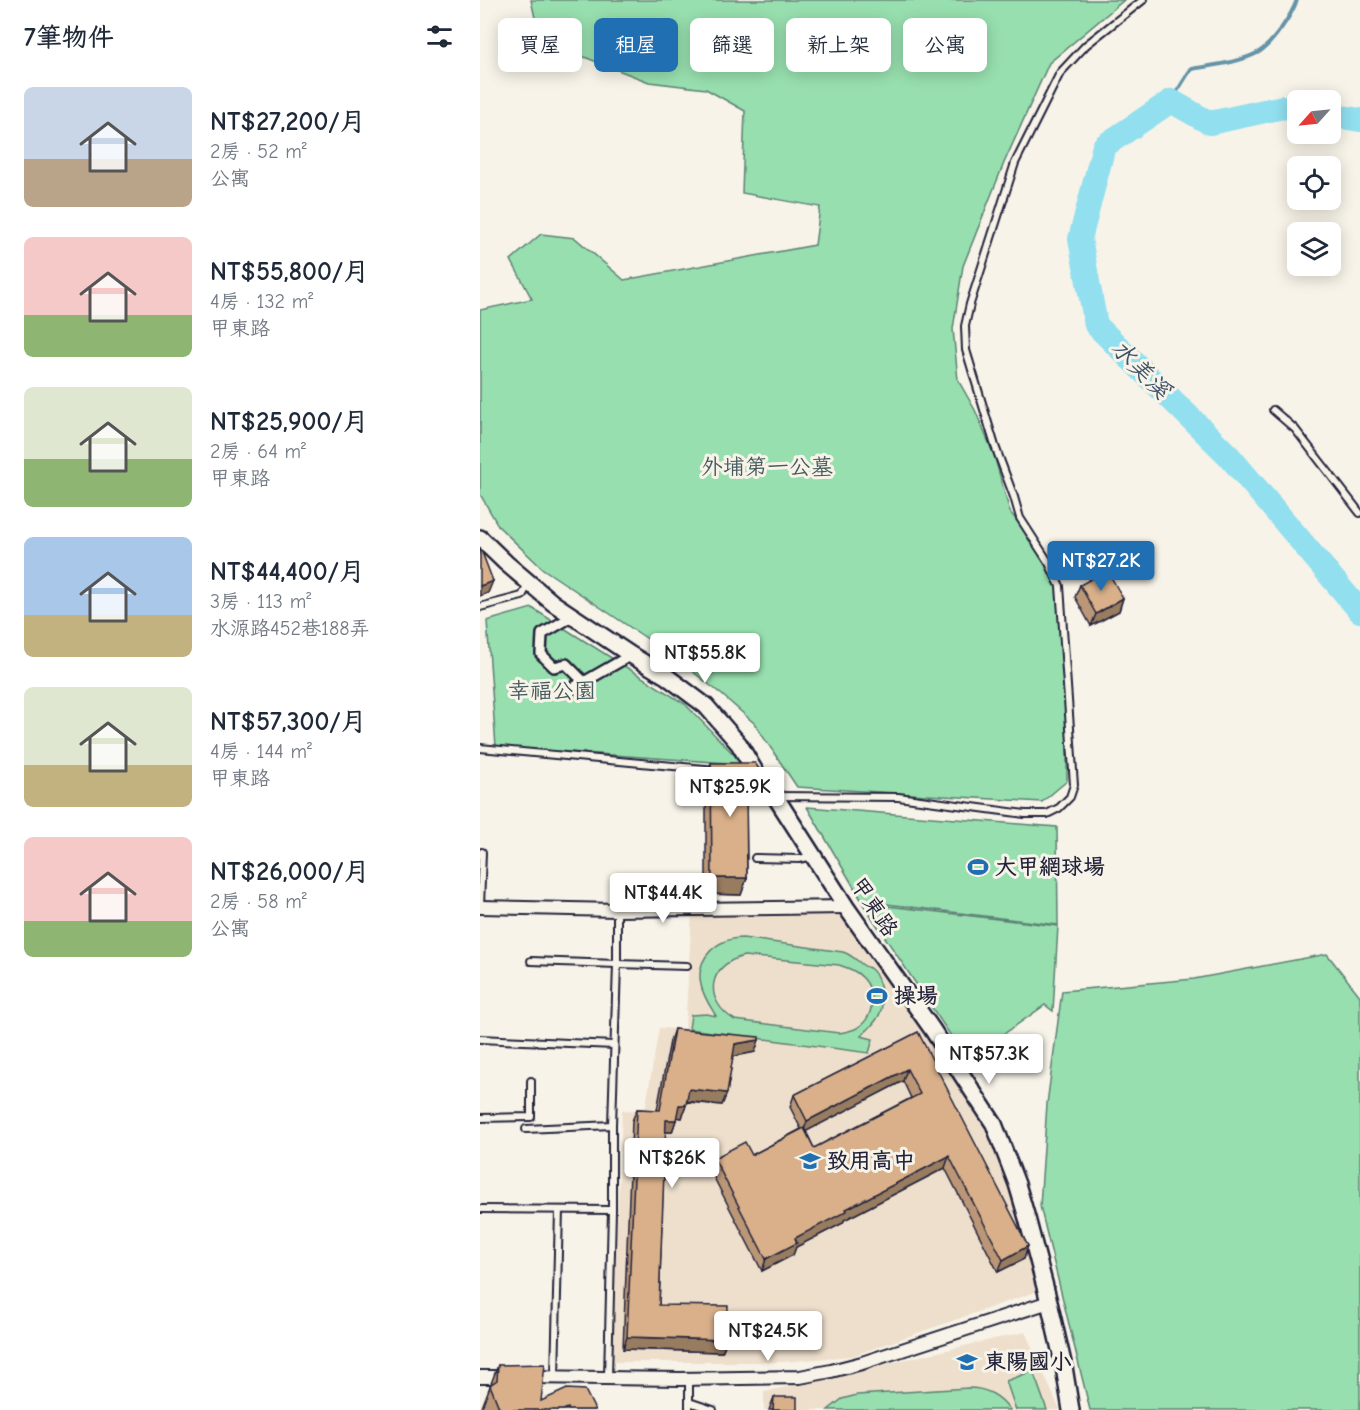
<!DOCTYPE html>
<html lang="zh-TW">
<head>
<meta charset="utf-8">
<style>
  body { margin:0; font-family:"Comic Neue","LXGW WenKai TC",sans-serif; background:#f6f6f7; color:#1f2937; height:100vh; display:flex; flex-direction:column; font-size:22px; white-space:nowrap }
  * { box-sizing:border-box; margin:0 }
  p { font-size:20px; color:#747a83 }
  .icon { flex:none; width:33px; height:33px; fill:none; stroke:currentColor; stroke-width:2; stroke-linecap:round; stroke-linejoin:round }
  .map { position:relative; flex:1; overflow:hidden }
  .details { display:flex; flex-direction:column; background:#fff; width:480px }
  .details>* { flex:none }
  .hud { position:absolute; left:18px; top:18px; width:570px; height:54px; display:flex; gap:12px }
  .needle { width:39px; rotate:243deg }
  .buttons { position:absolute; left:807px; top:90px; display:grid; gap:12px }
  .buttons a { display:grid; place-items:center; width:54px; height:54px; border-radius:9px; background:#fff; box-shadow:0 3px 15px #0003; font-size:30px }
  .price { position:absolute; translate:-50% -51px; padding:0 14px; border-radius:6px; background:#fff; color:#222; font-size:20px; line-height:39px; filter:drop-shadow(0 2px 3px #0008) }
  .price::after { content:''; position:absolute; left:50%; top:36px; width:18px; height:14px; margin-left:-9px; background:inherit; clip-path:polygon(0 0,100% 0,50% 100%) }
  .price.current { background:#1f6fb2; color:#fff }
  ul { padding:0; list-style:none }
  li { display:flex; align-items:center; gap:18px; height:150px; padding:0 24px }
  li span { display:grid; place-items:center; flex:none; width:168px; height:120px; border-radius:9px; color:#555 }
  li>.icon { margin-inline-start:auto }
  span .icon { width:72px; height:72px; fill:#fffc; stroke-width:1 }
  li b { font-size:26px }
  h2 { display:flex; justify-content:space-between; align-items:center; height:72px; padding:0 24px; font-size:26px }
  .pill { padding:0 21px; border-radius:9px; background:#fff; box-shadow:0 3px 15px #0003; font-size:21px; line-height:54px }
  .pill.current { background:#1f6fb2; color:#fff }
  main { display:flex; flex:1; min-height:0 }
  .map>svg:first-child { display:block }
  .built { fill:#eedfcc }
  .green { fill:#97dfae; stroke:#5c8074; stroke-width:1.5; fill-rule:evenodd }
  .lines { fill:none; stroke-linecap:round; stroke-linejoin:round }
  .stream { stroke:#6593a7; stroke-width:4 }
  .river { stroke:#91dfef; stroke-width:24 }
  .service-casing { stroke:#22223b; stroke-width:10 }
  .pedestrian-casing { stroke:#22223b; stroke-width:14 }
  .minor-casing { stroke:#22223b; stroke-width:16 }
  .tertiary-casing { stroke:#22223b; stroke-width:20 }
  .service { stroke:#f7f3e8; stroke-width:6 }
  .pedestrian { stroke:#f7f3e8; stroke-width:9 }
  .minor { stroke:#f7f3e8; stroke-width:12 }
  .tertiary { stroke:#f7f3e8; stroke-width:15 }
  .wall { fill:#bb9777; stroke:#22223b; stroke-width:1.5; fill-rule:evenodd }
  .shaded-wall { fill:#987b61; stroke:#22223b; stroke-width:1.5 }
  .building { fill:#d9b08a; stroke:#22223b; stroke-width:1.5 }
  .labels { text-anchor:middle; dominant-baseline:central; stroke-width:6; stroke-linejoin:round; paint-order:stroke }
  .park-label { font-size:22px; fill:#455b5e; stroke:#f7f3e8 }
  .poi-label { font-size:22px; font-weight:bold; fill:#22223b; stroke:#f7f3e8; text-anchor:start }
  .street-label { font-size:22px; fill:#22223b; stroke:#f7f3e8 }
  .water-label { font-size:24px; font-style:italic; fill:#3e5168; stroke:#f7f3e8 }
</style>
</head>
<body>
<main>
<section class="details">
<h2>7筆物件<svg class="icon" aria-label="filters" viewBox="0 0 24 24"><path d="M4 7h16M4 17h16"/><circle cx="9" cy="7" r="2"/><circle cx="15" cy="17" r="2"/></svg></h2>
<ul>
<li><span style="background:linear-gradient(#c9d6e8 60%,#b9a48a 0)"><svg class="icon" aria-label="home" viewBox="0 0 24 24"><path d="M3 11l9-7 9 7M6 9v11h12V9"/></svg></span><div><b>NT$27,200/月</b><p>2房 · 52 m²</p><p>公寓</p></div></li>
<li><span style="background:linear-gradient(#f6c9c9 65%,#8fb573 0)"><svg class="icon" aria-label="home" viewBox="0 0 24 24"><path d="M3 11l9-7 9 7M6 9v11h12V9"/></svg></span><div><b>NT$55,800/月</b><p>4房 · 132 m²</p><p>甲東路</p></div></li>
<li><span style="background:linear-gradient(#dfe7d0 60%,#8fb573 0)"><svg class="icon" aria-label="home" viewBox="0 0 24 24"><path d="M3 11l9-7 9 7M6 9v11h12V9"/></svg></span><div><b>NT$25,900/月</b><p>2房 · 64 m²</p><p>甲東路</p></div></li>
<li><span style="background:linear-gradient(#a9c7e8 65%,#c2b280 0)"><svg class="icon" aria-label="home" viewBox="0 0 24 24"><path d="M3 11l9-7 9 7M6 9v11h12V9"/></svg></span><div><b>NT$44,400/月</b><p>3房 · 113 m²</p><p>水源路452巷188弄</p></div></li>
<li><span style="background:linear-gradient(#dfe7d0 65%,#c2b280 0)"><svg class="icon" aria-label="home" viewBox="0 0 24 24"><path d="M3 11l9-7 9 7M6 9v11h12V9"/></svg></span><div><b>NT$57,300/月</b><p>4房 · 144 m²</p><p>甲東路</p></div></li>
<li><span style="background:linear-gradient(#f6c9c9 70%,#8fb573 0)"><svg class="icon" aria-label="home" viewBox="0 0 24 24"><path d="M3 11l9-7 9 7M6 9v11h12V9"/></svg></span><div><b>NT$26,000/月</b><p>2房 · 58 m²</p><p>公寓</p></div></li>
</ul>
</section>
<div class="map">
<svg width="880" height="1410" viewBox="0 0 880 1410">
  <rect width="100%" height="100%" fill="#f7f3e8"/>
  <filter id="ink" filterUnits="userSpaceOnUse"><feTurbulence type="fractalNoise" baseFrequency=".0167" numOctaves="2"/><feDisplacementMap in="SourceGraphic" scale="12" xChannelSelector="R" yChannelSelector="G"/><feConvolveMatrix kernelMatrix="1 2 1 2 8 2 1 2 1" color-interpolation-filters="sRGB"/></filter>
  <g filter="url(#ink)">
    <g class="built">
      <path d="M212 913 361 915 463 1059 505 1129 533 1194 558 1291 372 1356 301 1362H131L142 1110 165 1111 179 1028 205 1029Z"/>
      <path d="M545 1332 580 1410H284V1392Z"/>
    </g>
    <g class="green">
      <path d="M51 0H644L569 63 524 163 483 266 473 329 478 380 495 410 514 455 530 512 554 543 575 574 582 623 587 706V781L562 802 317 787 274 723 241 694 193 656 63 569 19 527 0 494V310L52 299 31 260 61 234 95 238 144 280 335 245 340 207 262 193 265 111 226 89 169 82 60 40Z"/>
      <path d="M52 608 205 704 263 764 16 747 7 621Z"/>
      <path d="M327 807 577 827 578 925 382 901Z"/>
      <path d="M382 903 578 926 573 1011 565 1005 487 1060Z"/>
      <path d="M263 938 363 952C372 955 376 960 383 965 385 967 389 967 391 969 397 974 398 980 400 986 407 1010 398 1021 381 1036L393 1039 389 1053 209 1029 211 1015 227 1014 236 1016C230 1006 223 996 221 985 215 958 237 938 263 938ZM264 956 359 965C368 968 377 971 383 978 397 993 394 1018 377 1028 371 1031 365 1032 359 1033L255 1020C223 1001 227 965 264 956Z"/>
      <path d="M847 954 880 996V1410H610L560 1206 567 1104 582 991 714 979Z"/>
      <path d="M553 1371 567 1410H536L526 1381Z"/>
      <path d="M488 1388C507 1388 520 1395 530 1410H348L362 1399 377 1395Z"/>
    </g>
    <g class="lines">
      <path class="stream" d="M691 101 711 69C733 65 759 63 779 52 793 43 811 16 817 0"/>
      <g class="river">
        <path d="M818 109 803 107 730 123 691 101 624 146 600 239 616 325 749 456 880 611"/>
        <path d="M850 115 880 120"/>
      </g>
      <g class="service-casing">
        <g id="service">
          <path d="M793 410 815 429 880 513"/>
          <path d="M0 607 42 596 48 585"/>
          <path d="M0 748 236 770"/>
          <path d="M295 796 418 797 545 814H567L579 808 590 797 594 785 580 586 569 563 540 518 534 497 515 446 486 350 485 326 490 304 535 163 580 73 606 45 663 0"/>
          <path d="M275 858 319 859 333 856"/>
          <path d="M0 907 2 852"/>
          <path d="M51 961 137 964 207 966"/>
          <path d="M0 1039 134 1045"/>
          <path d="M0 1118 51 1117V1081"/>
          <path d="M46 1129 132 1125"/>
          <path d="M0 1209 132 1210V1125L137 964V910"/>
          <path d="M75 1377 79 1210"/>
          <path d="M128 1377 132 1210"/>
          <path d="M209 1402 233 1410"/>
          <path d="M209 1410V1379"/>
        </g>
      </g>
      <g class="pedestrian-casing">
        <g id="pedestrian">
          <path d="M93 616 62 634 61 654 74 667 86 664 104 682"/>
          <path d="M84 692 104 682 151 655"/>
        </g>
      </g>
      <g class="minor-casing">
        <g id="minor">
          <path d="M0 907 137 910 366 907"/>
          <path d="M0 1377H30"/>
          <path d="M48 1377 200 1379 320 1377 351 1371 382 1363 569 1302"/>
        </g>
      </g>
      <g class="tertiary-casing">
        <path id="tertiary" d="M0 538 26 563 73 603 151 655 186 676 226 706 259 744 276 773 295 796 366 907 452 1029 514 1124 537 1184 547 1218 569 1302 584 1367 591 1410"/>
      </g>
      <use href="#service" class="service"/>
      <use href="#pedestrian" class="pedestrian"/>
      <use href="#minor" class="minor"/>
      <use href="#tertiary" class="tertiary"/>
    </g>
    <g class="wall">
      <path d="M600 585 643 598 639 611 611 626 595 597Z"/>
      <path d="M231 763 280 784 274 800H266L267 878 261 895 226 894V779Z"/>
      <path d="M194 1029 275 1052 253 1056 247 1093 242 1105 207 1102 202 1118 197 1117 192 1132H185L179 1305 247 1340 242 1352 143 1349 152 1121 157 1109 177 1110 190 1041Z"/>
      <path d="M438 1032 544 1259 518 1272 465 1168 364 1220 363 1223 316 1247 313 1255 282 1271 230 1170 234 1158 272 1155 321 1129 310 1107 314 1095ZM423 1081 431 1098 334 1148 326 1131Z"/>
      <path d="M18 1365 61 1401 115 1410H1Z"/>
      <path d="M294 1397 317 1410H289Z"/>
    </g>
    <g class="shaded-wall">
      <path d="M13 581 8 593 0 596V586Z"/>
      <path d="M643 598 639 611 611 626 616 614Z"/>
      <path d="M266 783 280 784 274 800 261 799Z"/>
      <path d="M232 878H267L261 895 226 894Z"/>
      <path d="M279 1040 275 1052 251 1057 255 1044Z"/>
      <path d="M427 1069 423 1081 323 1133 327 1121Z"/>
      <path d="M209 1089 247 1093 242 1105 204 1101Z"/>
      <path d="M199 1105H206L202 1118 194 1117Z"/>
      <path d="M186 1120H196L192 1132H181Z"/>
      <path d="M469 1156 465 1168 364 1220 363 1223 316 1247 313 1255 282 1271 286 1259 315 1238 366 1209Z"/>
      <path d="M548 1246 544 1259 518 1272 523 1260Z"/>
      <path d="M147 1337 247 1340 242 1352 143 1349Z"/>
    </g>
    <g class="building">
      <path d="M0 547 13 581 0 586Z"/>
      <path d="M627 570 643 598 616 614 600 585Z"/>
      <path d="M231 763H275L280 770V784L266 783 267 878H232Z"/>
      <path d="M194 1029 279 1037V1040L255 1044 247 1093 209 1089 206 1105H199L196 1120H186L179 1305 248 1306 247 1340 147 1337 157 1109 180 1110Z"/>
      <path d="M438 1032 548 1246 523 1260 469 1156 366 1209 367 1211 315 1238 317 1243 286 1259 234 1158 265 1142 272 1155 324 1128 334 1148 440 1094 427 1069 327 1121 314 1095Z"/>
      <path d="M65 1364 61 1401 87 1389 105 1390 115 1410H89L88 1408 83 1410H20L10 1385 17 1380 18 1365Z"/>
      <path d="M294 1397H317V1410H293Z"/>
    </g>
  </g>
  <defs>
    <g id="stadium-bare" transform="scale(1.62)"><path d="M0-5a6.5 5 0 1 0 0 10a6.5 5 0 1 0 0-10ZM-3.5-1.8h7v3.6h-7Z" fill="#1f6fb2" stroke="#f7f3e8" stroke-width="2.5" paint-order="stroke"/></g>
    <g id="school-bare" transform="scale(1.62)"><path d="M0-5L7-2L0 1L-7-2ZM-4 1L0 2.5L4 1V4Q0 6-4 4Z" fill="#1f6fb2" stroke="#f7f3e8" stroke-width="2.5" paint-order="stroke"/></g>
  </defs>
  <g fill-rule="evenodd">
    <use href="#stadium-bare" x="498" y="867"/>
    <use href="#stadium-bare" x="397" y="996"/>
    <use href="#school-bare" x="330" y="1161"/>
    <use href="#school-bare" x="487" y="1362"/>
  </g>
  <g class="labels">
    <g class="park-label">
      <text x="287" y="467">外埔第一公墓</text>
      <text x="72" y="691">幸福公園</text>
    </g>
    <g class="poi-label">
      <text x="515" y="867">大甲網球場</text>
      <text x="414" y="996">操場</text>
      <text x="347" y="1161">致用高中</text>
      <text x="504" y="1362">東陽國小</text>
    </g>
    <g class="street-label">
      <text transform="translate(394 907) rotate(56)">甲東路</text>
    </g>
    <g class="water-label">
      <text transform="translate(661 369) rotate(45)">水美溪</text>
    </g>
  </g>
</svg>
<div class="buttons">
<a><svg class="needle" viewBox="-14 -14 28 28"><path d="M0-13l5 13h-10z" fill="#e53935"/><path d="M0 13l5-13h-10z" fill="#747a83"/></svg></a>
<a><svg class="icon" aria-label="locate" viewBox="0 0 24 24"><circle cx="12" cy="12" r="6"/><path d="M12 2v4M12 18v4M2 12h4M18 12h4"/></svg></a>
<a><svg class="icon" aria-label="layers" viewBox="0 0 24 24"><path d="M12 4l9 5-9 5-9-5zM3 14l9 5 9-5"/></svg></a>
</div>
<b class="price current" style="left:621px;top:592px">NT$27.2K</b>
<b class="price" style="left:225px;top:684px">NT$55.8K</b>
<b class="price" style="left:250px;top:818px">NT$25.9K</b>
<b class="price" style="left:183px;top:924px">NT$44.4K</b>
<b class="price" style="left:509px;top:1085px">NT$57.3K</b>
<b class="price" style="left:192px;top:1189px">NT$26K</b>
<b class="price" style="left:288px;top:1362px">NT$24.5K</b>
<div class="hud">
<a class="pill">買屋</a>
<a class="pill current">租屋</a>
<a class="pill">篩選</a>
<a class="pill">新上架</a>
<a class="pill">公寓</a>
</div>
</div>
</main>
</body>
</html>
